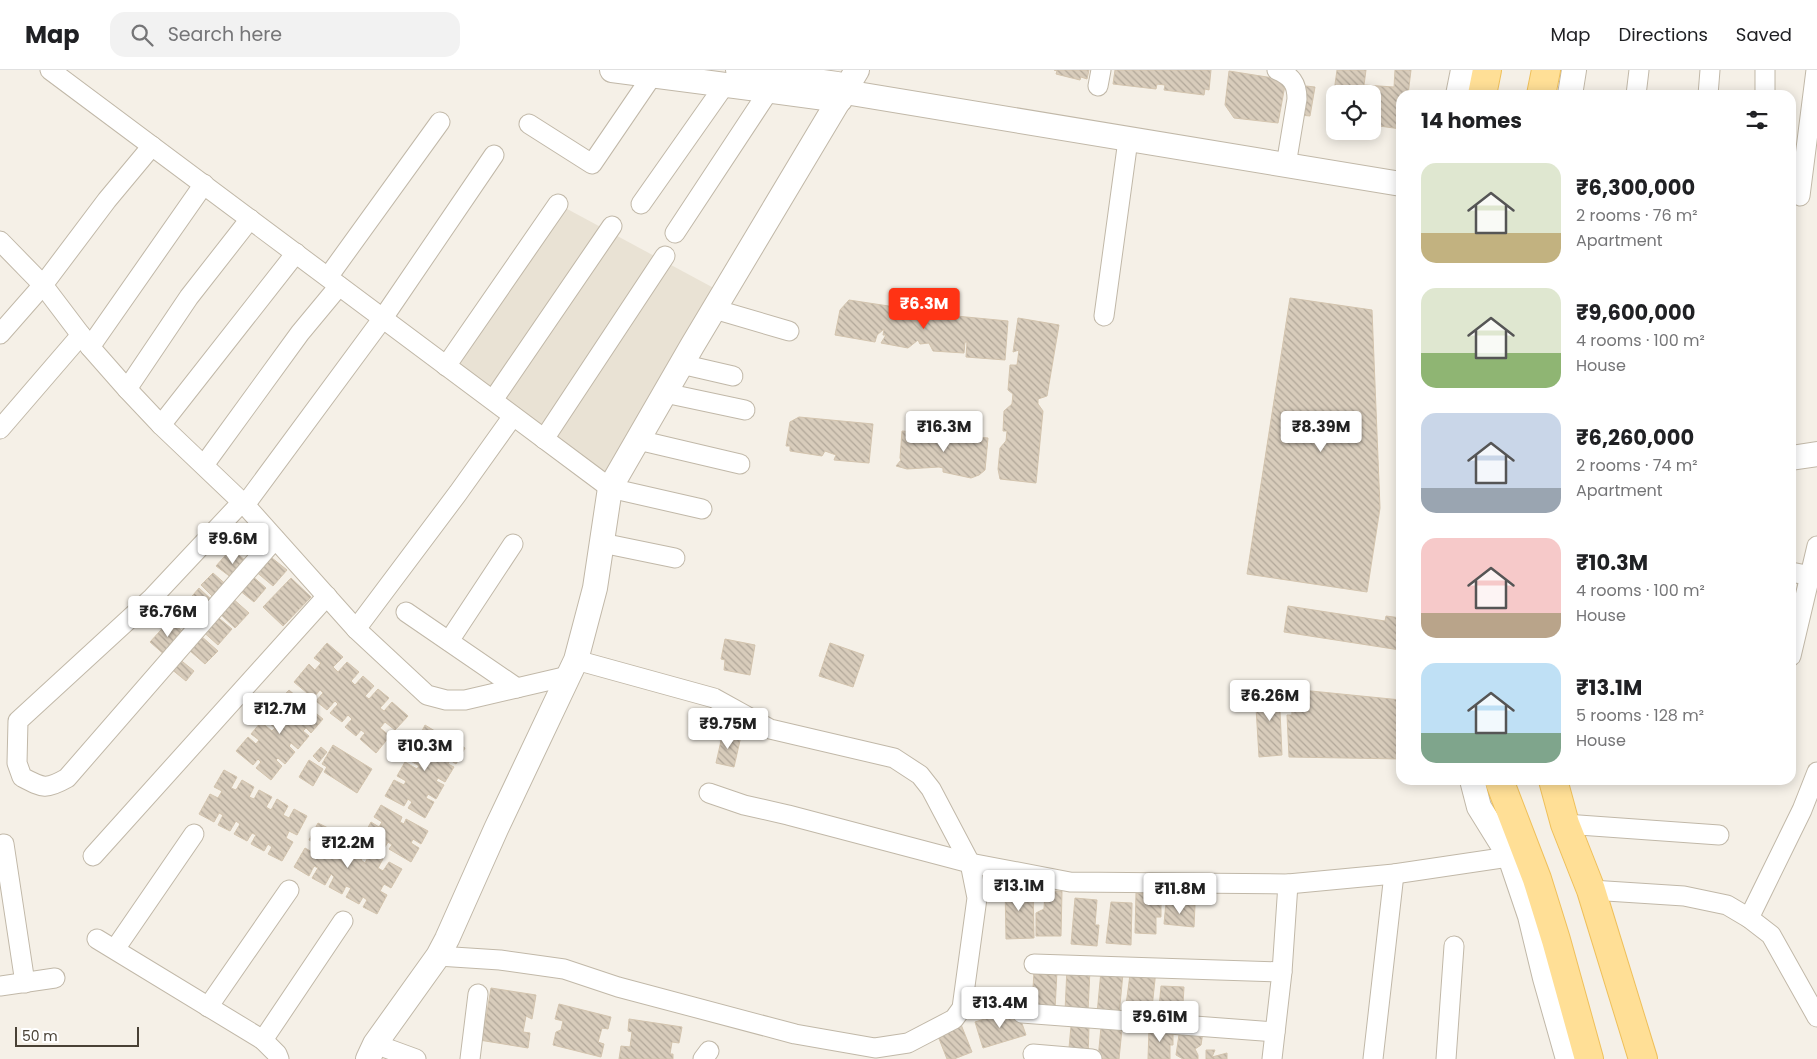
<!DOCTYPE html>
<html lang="en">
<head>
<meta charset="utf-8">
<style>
  body { margin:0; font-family:Poppins,sans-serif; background:#f2f2f2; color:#202124; height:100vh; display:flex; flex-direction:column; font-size:19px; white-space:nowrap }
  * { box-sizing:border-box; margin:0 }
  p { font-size:16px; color:#757577 }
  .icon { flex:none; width:28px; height:28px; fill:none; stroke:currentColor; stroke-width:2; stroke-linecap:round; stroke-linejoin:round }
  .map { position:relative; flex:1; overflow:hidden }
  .drawer { position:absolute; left:1396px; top:20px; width:400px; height:695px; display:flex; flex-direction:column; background:#fff; border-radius:15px; box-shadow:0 2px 12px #0003 }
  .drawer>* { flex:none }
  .controls { position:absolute; left:1326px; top:15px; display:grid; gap:10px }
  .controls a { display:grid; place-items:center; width:55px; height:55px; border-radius:10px; background:#fff; box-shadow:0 2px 12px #0003; font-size:25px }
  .scale { position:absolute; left:15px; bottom:12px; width:124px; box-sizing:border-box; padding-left:5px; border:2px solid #494135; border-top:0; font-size:14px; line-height:18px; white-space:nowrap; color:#494135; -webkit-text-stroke:4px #fff; paint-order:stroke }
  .price { position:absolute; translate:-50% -42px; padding:0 11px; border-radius:5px; background:#fff; color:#222; font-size:16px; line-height:32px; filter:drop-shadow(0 1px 2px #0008) }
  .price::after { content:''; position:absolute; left:50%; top:30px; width:15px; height:11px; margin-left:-8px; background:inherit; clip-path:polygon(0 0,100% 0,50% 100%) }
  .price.selected { background:#ff3314; color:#fff }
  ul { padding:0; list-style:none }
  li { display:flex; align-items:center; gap:15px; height:125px; padding:0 25px }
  li span { display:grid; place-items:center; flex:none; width:140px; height:100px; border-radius:15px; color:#555 }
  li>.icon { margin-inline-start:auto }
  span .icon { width:60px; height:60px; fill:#fffc; stroke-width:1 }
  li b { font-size:21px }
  h2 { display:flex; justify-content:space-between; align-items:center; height:60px; padding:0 25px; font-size:21px }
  header { display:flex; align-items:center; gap:30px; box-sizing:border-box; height:70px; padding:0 25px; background:#fff; border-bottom:1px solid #e0e0e0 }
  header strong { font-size:24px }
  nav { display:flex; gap:28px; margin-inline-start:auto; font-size:18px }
  .search { width:350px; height:45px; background:#f2f2f2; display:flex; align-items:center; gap:12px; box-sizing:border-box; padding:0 18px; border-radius:15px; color:#757577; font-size:19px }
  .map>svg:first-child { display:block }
  .residential { fill:#e9e2d4 }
  .building { fill:url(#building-back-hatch); stroke:#d3c4ae }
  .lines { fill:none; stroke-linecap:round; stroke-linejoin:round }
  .minor-casing { stroke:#c1b8a8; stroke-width:21 }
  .tertiary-casing { stroke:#c1b8a8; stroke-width:26 }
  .primary-casing { stroke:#efc05b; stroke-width:30 }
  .minor { stroke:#fff; stroke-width:19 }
  .tertiary { stroke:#fff; stroke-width:24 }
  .primary { stroke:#ffdf96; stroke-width:28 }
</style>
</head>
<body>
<header>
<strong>Map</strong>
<div class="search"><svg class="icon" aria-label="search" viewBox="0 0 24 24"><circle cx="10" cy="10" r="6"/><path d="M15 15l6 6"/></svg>Search here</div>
<nav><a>Map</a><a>Directions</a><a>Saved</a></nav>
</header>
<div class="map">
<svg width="1817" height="989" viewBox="0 0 1817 989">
  <defs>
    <pattern id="building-back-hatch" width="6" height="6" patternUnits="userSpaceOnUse" patternTransform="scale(1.25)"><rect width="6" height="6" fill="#d8ccbb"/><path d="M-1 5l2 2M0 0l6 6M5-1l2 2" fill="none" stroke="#b1a799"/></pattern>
  </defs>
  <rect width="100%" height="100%" fill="#f5f0e7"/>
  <path class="residential" d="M558 134 723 223 610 418 446 296Z"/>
  <g class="building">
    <path d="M1054 0H1089L1087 9 1081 7 1080 10 1056 4 1057 1Z"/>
    <path d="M1115 0H1211L1209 20 1205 19 1204 25 1164 20 1165 15 1157 14 1156 19 1113 14Z"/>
    <path d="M1337 0H1366L1364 15 1394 17 1395 0H1411L1408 25H1401V59L1372 55V24H1335V50H1330Z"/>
    <path d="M1229 1 1286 10 1278 53 1234 48 1225 35Z"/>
    <path d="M1306 16 1315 17 1310 46 1300 45Z"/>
    <path d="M1290 228 1372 240 1380 438 1367 522 1247 504Z"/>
    <path d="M849 230 915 240 926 247H934L935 244 1008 251 1005 290 966 287 967 272H965L964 283 933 281 929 273 920 274 918 270 908 278 881 273 886 265H883L884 259 877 265 875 272 835 265 840 240Z"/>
    <path d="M1018 248 1059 255 1047 326 1038 329V334L1043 341 1036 413 1000 409 998 399 1000 378 1006 371 1007 361H1003L1004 341 1012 334 1013 324 1008 320 1010 295H1017L1019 280 1013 282Z"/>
    <path d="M799 347 873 354 869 393 834 390 836 385 825 381 822 386 790 381V376H786L790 352Z"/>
    <path d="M902 361 988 368 985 400 979 405 971 408 943 402V398L939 397 907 399 896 396 901 390 900 388Z"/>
    <path d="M231 479 250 494 236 511 216 496Z"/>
    <path d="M267 484 287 500 273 516 254 500Z"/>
    <path d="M213 503 230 518 217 531 201 515Z"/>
    <path d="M251 505 266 518 254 532 239 520Z"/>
    <path d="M291 508 311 527 283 556 263 537Z"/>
    <path d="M199 518 216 534 191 559 176 545Z"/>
    <path d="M231 527 249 543 235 558 218 542Z"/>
    <path d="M1288 536 1385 551 1386 546 1401 548 1400 580 1284 562Z"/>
    <path d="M214 544 232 559 218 575 200 559Z"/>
    <path d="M170 550 186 565 166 586 150 572Z"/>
    <path d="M201 566 218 581 205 594 189 580Z"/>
    <path d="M725 569 755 575 750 605 724 600 725 590 721 589Z"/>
    <path d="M327 573 343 587 333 597 338 602 347 592 359 602 351 611 355 615 363 606 374 616 365 626 369 629 378 619 389 628 380 638 384 641 392 632 408 646 395 660 385 652 380 658 390 666 376 683 360 669 365 663 361 660 356 666 345 657 352 649 348 645 342 652 330 643 338 634 335 631 327 640 316 631 323 623 320 620 313 628 294 612 309 594 315 600 321 593 314 588Z"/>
    <path d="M830 573 864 585 853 617 819 606Z"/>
    <path d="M178 588 194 601 186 611 170 598Z"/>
    <path d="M1291 619 1401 630V689L1289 687 1287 645H1292Z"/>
    <path d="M289 620 304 633 300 637 305 641 308 637 323 649 311 663 306 658 303 661 309 666 298 679 291 673 289 676 295 682 285 694 278 688 276 690 282 696 271 710 256 698 261 692 258 689 253 695 236 681 248 667 256 674 259 670 251 664 261 652 272 661 275 658 264 649 274 636 282 643 285 640 277 633Z"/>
    <path d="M1284 620 1285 641H1280L1282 685 1259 687 1255 621Z"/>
    <path d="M425 655 443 666 440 671 445 674 448 668 465 678 456 694 450 690 448 694 454 697 445 712 438 708 436 711 444 715 436 729 428 724 426 728 434 732 425 748 408 738 412 732 408 729 404 736 385 726 394 710 404 715 406 711 397 706 405 692 417 699 419 696 406 688 415 675 424 680 426 676 417 671Z"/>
    <path d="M723 662 741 666 734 697 716 693Z"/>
    <path d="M333 675 372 699 357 723 324 702 327 697 322 694Z"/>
    <path d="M321 677 327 682 319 692 313 686Z"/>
    <path d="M309 690 323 699 313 716 299 707Z"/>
    <path d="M224 700 237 707 231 718 236 720 242 710 254 717 249 727 254 729 259 720 272 727 266 737 271 740 277 729 288 736 283 745 289 748 294 739 307 746 297 765 289 761 286 768 293 772 282 791 268 784 272 777 268 774 264 781 251 774 256 765 252 763 247 771 234 764 240 754 236 751 230 761 218 755 223 745 219 743 214 752 199 744 210 724 218 728 222 721 214 717Z"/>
    <path d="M381 735 402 747 400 752 404 754 406 749 428 761 421 774 413 769 411 773 419 778 411 792 389 779 392 775 388 772 385 777 364 765 371 752 379 757 382 752 374 747Z"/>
    <path d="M318 753 332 760 326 771 330 774 336 763 349 770 343 780 348 783 354 773 367 780 361 790 365 793 371 782 383 789 378 798 383 801 389 792 402 799 391 818 384 814 380 821 387 825 377 844 363 837 367 830 363 827 359 834 346 827 351 818 346 816 342 824 329 817 334 807 331 804 325 815 312 808 318 798 314 796 309 806 294 797 305 778 312 782 317 774 309 770Z"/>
    <path d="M1005 815H1033L1034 868 1006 869Z"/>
    <path d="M1045 821H1062L1061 866H1036V843L1044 839Z"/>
    <path d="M1136 823 1161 824V847H1156V864L1135 863Z"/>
    <path d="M1075 828 1097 830 1095 855H1099L1097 876 1071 874Z"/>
    <path d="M1111 832 1132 833 1131 875 1106 873Z"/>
    <path d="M1166 832 1195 835 1194 857 1164 854Z"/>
    <path d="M1131 897 1156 900 1152 938 1126 935Z"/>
    <path d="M1067 898 1090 899 1088 942 1065 941Z"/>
    <path d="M1034 900 1057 901 1055 940 1032 938Z"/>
    <path d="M1101 901 1123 903 1119 946 1097 944Z"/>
    <path d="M1161 916 1184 917 1182 950 1158 948Z"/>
    <path d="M491 918 536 925 532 949 526 946 523 962 530 963 528 978 473 969 476 952 485 953Z"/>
    <path d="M559 934 611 947 608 959 602 958 598 972 604 974 601 987 553 975 556 962 561 960 563 951 555 949Z"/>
    <path d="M1017 939 1026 965 983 978 975 952Z"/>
    <path d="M629 949 682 957 679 973 672 972 670 984H673V989H619L621 976 630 977 632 962 628 961Z"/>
    <path d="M960 952 972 982 954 989H947L936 961Z"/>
    <path d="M1071 956 1089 957 1088 989 1062 977 1069 978Z"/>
    <path d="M1101 957 1122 959 1119 989H1098Z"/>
    <path d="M1149 958H1173V975H1170V989H1148Z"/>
    <path d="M1180 958 1203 962 1201 975 1195 979 1198 985V989H1183L1176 985Z"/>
    <path d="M1206 980H1215L1212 987 1227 983V989H1206Z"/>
  </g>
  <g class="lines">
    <g class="minor-casing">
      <g id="minor">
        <path d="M50 0 610 418 702 439"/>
        <path d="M1277 0C1291 6 1297 13 1297 29L1286 95"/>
        <path d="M1098 16 1101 0"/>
        <path d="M1636 25 1639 0"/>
        <path d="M1708 25 1710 0"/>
        <path d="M1765 25V0"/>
        <path d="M529 54 592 94 652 6"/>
        <path d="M1800 126 1816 0"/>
        <path d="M641 134 724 16"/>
        <path d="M675 163 768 22"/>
        <path d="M0 171 43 215 90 277 127 319 161 355 245 435 356 559 427 625 446 630H465L568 606"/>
        <path d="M328 207 440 52"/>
        <path d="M714 239 789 261"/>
        <path d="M1104 246 1128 70"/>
        <path d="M0 264 43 215 107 130 152 76"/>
        <path d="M90 277 204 114"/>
        <path d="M681 294 733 306"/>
        <path d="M446 296 558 134"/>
        <path d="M127 319 189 227 250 149"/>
        <path d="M665 323 745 340"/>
        <path d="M493 330 612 156"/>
        <path d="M161 355 296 183"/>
        <path d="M0 359 81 265"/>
        <path d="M544 369 665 186"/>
        <path d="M638 370 740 394"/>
        <path d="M204 395 300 263 339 216"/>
        <path d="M242 432 152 528 18 651 17 693 22 707C43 718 46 720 67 708L275 469"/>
        <path d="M245 435 383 248 494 85"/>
        <path d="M602 473 675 488"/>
        <path d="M1791 502 1811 506"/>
        <path d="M406 542 517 618"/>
        <path d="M356 559 458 423 513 346"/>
        <path d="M449 571 513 474"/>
        <path d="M1791 586 1817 476"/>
        <path d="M709 723 744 735 788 745 970 793 1070 812 1288 814 1394 804 1522 785"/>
        <path d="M1565 754 1719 765"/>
        <path d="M4 774 25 913"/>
        <path d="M93 786 327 526"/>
        <path d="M1591 820 1684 826 1727 835 1749 848 1771 865 1817 947"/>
        <path d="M1749 848 1802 740 1817 702"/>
        <path d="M97 869 263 970 277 984 279 989"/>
        <path d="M115 879 194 764"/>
        <path d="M438 886 500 890 564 899 618 917 795 964 875 978 908 973 954 949 962 938 977 828 970 793 931 719 920 705 894 688 770 659 714 628 576 590"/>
        <path d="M1034 894 1282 902"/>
        <path d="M0 916 55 908"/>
        <path d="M208 937 289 820"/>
        <path d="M1022 943 1275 962"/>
        <path d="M263 970 343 851"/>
        <path d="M375 974 416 989"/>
        <path d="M1033 984 1092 989"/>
        <path d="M470 989 478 924"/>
        <path d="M703 989 709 981"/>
        <path d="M1272 989 1282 902 1288 814"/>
        <path d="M1373 989 1394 804"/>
        <path d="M1446 989 1454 876"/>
      </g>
    </g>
    <g class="tertiary-casing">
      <g id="tertiary">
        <path d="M612 0 840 30"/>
        <path d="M738 0 837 14"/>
        <path d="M845 22 1401 114"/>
        <path d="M1458 25 1463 0"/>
        <path d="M1570 25 1574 0"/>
        <path d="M1791 388 1817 384"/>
        <path d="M1472 710 1479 737 1510 787 1530 846 1545 908 1568 989"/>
        <path d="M368 989 375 974 438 886 447 869 496 759 576 590 595 518 610 418 692 276 857 0"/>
      </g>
    </g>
    <g class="primary-casing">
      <g id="primary">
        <path d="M1482 25 1487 0"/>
        <path d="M1541 25 1546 0"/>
        <path d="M1499 710 1537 809 1556 870 1589 989"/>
        <path d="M1553 710 1565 754 1591 820 1643 989"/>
      </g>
    </g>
    <use href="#minor" class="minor"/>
    <use href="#tertiary" class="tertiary"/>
    <use href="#primary" class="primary"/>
  </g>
</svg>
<div class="controls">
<a><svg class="icon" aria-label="locate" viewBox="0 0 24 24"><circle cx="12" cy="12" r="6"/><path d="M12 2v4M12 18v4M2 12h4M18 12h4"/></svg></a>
</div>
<div class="scale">50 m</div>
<b class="price selected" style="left:924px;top:260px">₹6.3M</b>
<b class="price" style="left:944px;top:383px">₹16.3M</b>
<b class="price" style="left:1321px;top:383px">₹8.39M</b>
<b class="price" style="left:233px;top:495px">₹9.6M</b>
<b class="price" style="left:168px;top:568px">₹6.76M</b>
<b class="price" style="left:1270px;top:652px">₹6.26M</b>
<b class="price" style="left:280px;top:665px">₹12.7M</b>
<b class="price" style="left:728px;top:680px">₹9.75M</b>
<b class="price" style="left:425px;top:702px">₹10.3M</b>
<b class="price" style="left:348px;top:799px">₹12.2M</b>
<b class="price" style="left:1019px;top:842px">₹13.1M</b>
<b class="price" style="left:1180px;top:845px">₹11.8M</b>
<b class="price" style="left:1000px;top:959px">₹13.4M</b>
<b class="price" style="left:1160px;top:973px">₹9.61M</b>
<section class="drawer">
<h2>14 homes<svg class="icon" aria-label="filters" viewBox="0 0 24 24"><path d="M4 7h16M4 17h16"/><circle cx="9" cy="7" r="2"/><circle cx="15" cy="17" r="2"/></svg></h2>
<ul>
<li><span style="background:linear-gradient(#dfe7d0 70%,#c2b280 0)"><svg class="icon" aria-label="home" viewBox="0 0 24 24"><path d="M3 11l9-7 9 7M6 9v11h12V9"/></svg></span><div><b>₹6,300,000</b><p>2 rooms · 76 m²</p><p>Apartment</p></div></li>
<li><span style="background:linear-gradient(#dfe7d0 65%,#8fb573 0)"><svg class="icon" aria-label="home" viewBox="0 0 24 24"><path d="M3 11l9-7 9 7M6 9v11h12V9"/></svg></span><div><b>₹9,600,000</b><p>4 rooms · 100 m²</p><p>House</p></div></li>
<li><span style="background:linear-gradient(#c9d6e8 75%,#9aa5b1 0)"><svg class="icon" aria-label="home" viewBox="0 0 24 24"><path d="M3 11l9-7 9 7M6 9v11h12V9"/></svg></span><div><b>₹6,260,000</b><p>2 rooms · 74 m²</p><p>Apartment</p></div></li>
<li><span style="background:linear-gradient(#f6c9c9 75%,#b9a48a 0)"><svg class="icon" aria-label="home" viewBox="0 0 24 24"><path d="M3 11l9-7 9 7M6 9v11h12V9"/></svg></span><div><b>₹10.3M</b><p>4 rooms · 100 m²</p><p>House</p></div></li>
<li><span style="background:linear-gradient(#bfe0f5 70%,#7fa58c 0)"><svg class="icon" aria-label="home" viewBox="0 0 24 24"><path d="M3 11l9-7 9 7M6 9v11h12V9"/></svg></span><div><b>₹13.1M</b><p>5 rooms · 128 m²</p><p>House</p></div></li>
</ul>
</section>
</div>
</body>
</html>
